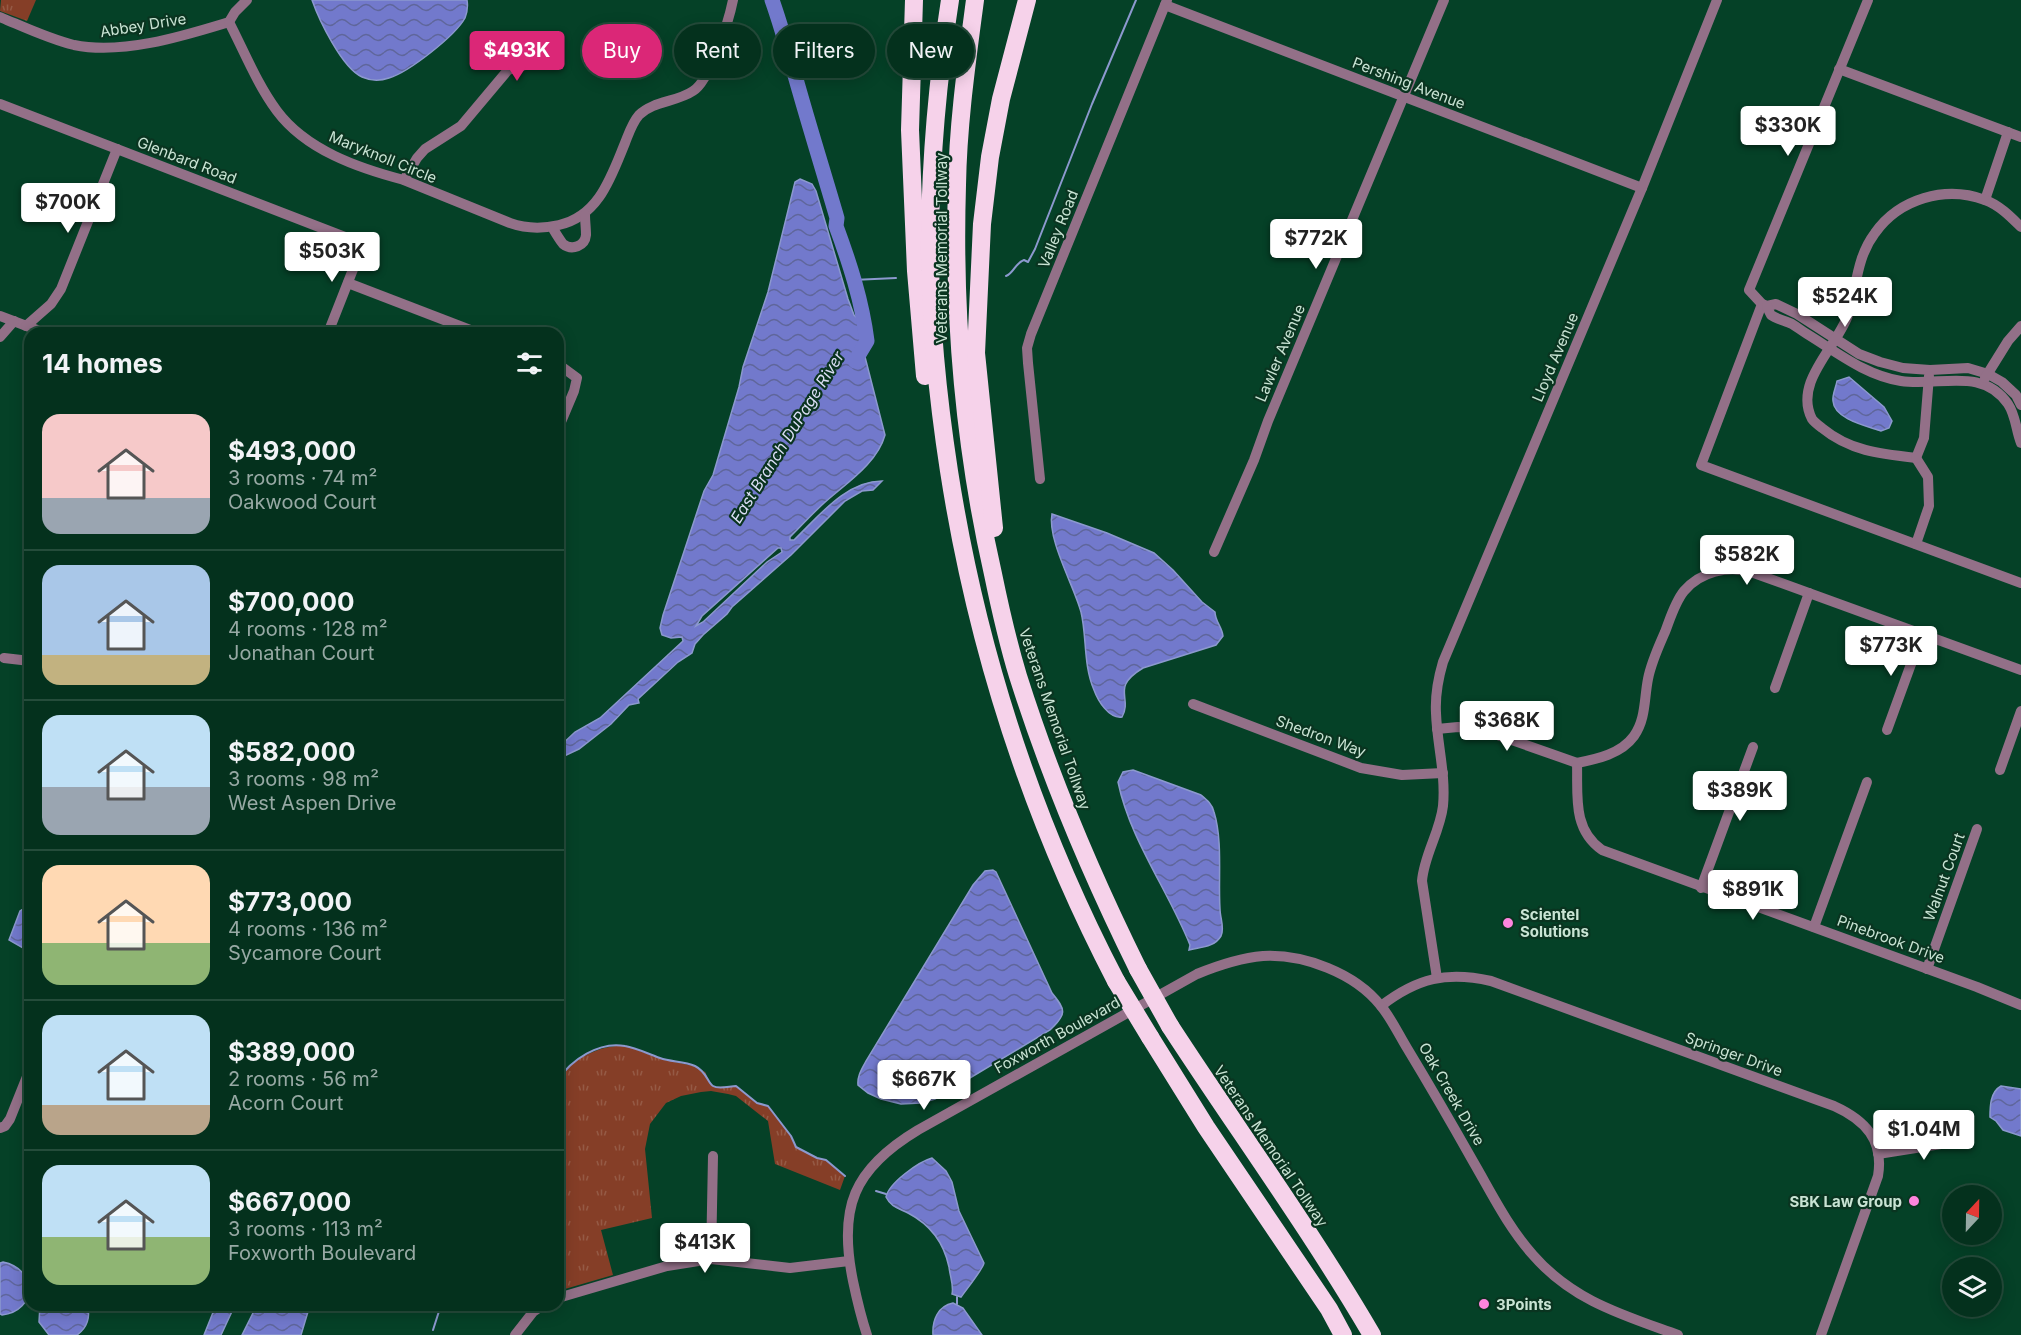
<!DOCTYPE html>
<html lang="en">
<head>
<meta charset="utf-8">
<style>
  body { margin:0; font-family:Inter,sans-serif; background:#0d3926; color:#f1f3f6; height:100vh; display:flex; flex-direction:column; font-size:22px; white-space:nowrap }
  * { box-sizing:border-box; margin:0 }
  p { font-size:20px; color:#97a9a4 }
  .icon { flex:none; width:33px; height:33px; fill:none; stroke:currentColor; stroke-width:2; stroke-linecap:round; stroke-linejoin:round }
  .map { position:relative; flex:1; overflow:hidden }
  .details { position:absolute; left:24px; top:327px; width:540px; height:984px; display:flex; flex-direction:column; background:#04311d; border-radius:18px; box-shadow:0 3px 15px #0003,0 0 0 2px #254c3b }
  .details>* { flex:none }
  .top-card { position:absolute; left:582px; top:24px; width:570px; height:54px; display:flex; gap:12px }
  .needle { width:39px; rotate:22deg }
  .buttons { position:absolute; left:1942px; top:1185px; display:grid; gap:12px }
  .buttons a { display:grid; place-items:center; width:60px; height:60px; border-radius:50%; background:#04311d; box-shadow:0 3px 15px #0003,0 0 0 2px #254c3b; font-size:30px }
  .price { position:absolute; translate:-50% -51px; padding:0 14px; border-radius:6px; background:#fff; color:#222; font-size:20px; line-height:39px; filter:drop-shadow(0 2px 3px #0008) }
  .price::after { content:''; position:absolute; left:50%; top:36px; width:18px; height:14px; margin-left:-9px; background:inherit; clip-path:polygon(0 0,100% 0,50% 100%) }
  .price.active { background:#db2777; color:#fff }
  ul { padding:0; list-style:none }
  li { display:flex; align-items:center; gap:18px; height:150px; padding:0 18px }
  li+li { border-top:2px solid #254c3b }
  li span { display:grid; place-items:center; flex:none; width:168px; height:120px; border-radius:18px; color:#555 }
  li>.icon { margin-inline-start:auto }
  span .icon { width:72px; height:72px; fill:#fffc; stroke-width:1 }
  li b { font-size:26px }
  h2 { display:flex; justify-content:space-between; align-items:center; height:72px; padding:0 18px; font-size:26px }
  .pill { padding:0 21px; border-radius:27px; background:#04311d; box-shadow:0 3px 15px #0003,0 0 0 2px #254c3b; font-size:21px; line-height:54px }
  .pill.active { background:#db2777; color:#fff }
  .map>svg:first-child { display:block }
  .park { fill:url(#park-tufts) }
  .water { fill:url(#water-waves); stroke:#8c99ce; stroke-width:1.5; fill-rule:evenodd }
  .lines { fill:none; stroke-linecap:round; stroke-linejoin:round }
  .stream { stroke:#8c99ce; stroke-width:2 }
  .river { stroke:#7279cc; stroke-width:15 }
  .minor { stroke:#937088; stroke-width:10 }
  .motorway { stroke:#f6d2ea; stroke-width:18 }
  .motorway-bridge { stroke:#f6d2ea; stroke-width:18 }
  .poi-dot { fill:#ff85de; stroke:#0a3420; stroke-width:2 }
  .labels { text-anchor:middle; dominant-baseline:central; stroke-width:4.5; stroke-linejoin:round; paint-order:stroke }
  .street-label { font-size:15px; fill:#c9e4d4; stroke:#0a3420 }
  .poi-label { font-size:15px; font-weight:bold; fill:#c9e4d4; stroke:#0a3420; text-anchor:start }
  .water-label { font-size:16px; font-style:italic; fill:#dbdef5; stroke:#0a3420 }
</style>
</head>
<body>
<div class="map">
<svg width="2021" height="1335" viewBox="0 0 2021 1335">
  <defs>
    <pattern id="park-tufts" width="24" height="20" patternUnits="userSpaceOnUse" patternTransform="scale(1.5)"><rect width="24" height="20" fill="#853e27"/><path d="M3 7l-1-3M5 7V3M7 7l1-3M15 17l-1-3M17 17v-4M19 17l1-3" fill="none" stroke="#955a45"/></pattern>
    <pattern id="water-waves" width="16" height="10" patternUnits="userSpaceOnUse" patternTransform="scale(1.5)"><rect width="16" height="10" fill="#7279cc"/><path d="M0 5q4-4 8 0t8 0" fill="none" stroke="#5f669b"/></pattern>
  </defs>
  <rect width="100%" height="100%" fill="#054127"/>
  <g class="park">
    <path d="M1 0H36L27 21 0 11Z"/>
    <path d="M624 1045 661 1059 694 1066 705 1072 712 1086 716 1087 736 1086 757 1103 768 1106 791 1136 796 1147 817 1158 826 1160 845 1176 840 1190 775 1164 768 1121 736 1096 728 1094 711 1091 701 1092 681 1096 666 1103 650 1124 645 1149 652 1218 601 1230 613 1275 558 1291V1080C574 1057 597 1047 624 1045Z"/>
  </g>
  <g class="water">
    <path d="M312 0H467C468 6 467 13 465 18 455 36 409 72 389 78 380 81 371 81 362 77 342 68 319 20 312 0Z"/>
    <path d="M800 179 812 184 816 191 848 299 854 315 871 331 865 342 864 353 885 435C877 464 845 484 823 504 811 515 801 526 790 537V540H794C819 516 846 481 882 481L873 490 862 491 845 501 791 555 732 607 727 614 703 635 695 644 692 653 678 662 638 699 639 703 629 705 611 724 579 749 562 757 558 764V748L575 732 600 718 683 641 682 637 671 638 662 635 660 628 663 615 704 491 713 475 739 387 743 367 768 292 795 182ZM778 548H781L782 552 767 562 703 622 696 626 702 616Z"/>
    <path d="M1849 377 1884 407 1892 421 1889 428 1881 431C1867 426 1834 419 1833 401 1832 395 1836 387 1837 381Z"/>
    <path d="M1052 514 1107 533 1154 553 1173 570 1202 602 1215 612C1215 621 1222 627 1223 636L1216 645 1143 668C1110 688 1133 697 1122 717 1109 719 1098 701 1094 690 1083 664 1087 637 1081 612 1074 586 1047 539 1052 514Z"/>
    <path d="M1133 770 1201 795C1207 800 1212 804 1214 812 1223 841 1218 879 1220 909 1220 918 1225 928 1221 936 1214 948 1199 947 1189 950L1190 945C1168 890 1130 840 1118 782L1123 772Z"/>
    <path d="M993 870 996 872 1052 993C1066 1010 1067 1014 1050 1030L935 1099 921 1103 901 1104 881 1099 868 1093 858 1085C857 1076 862 1069 866 1061L973 885 985 871Z"/>
    <path d="M26 907 30 908V952L9 940 20 911Z"/>
    <path d="M2001 1086 2021 1089V1136L2003 1130 1996 1121 1990 1117C1990 1107 1990 1092 2001 1086Z"/>
    <path d="M932 1158 946 1171 952 1182 959 1211 984 1263C983 1269 966 1290 961 1297L952 1294C954 1285 950 1277 949 1267 944 1243 931 1225 908 1213 898 1208 891 1207 886 1197 889 1183 918 1162 932 1158Z"/>
    <path d="M3 1262C38 1269 37 1311 2 1315L0 1314V1263Z"/>
    <path d="M953 1303 963 1308 982 1335H933C932 1320 938 1306 953 1303Z"/>
    <path d="M40 1305H87C91 1317 87 1328 77 1335H49L39 1322Z"/>
    <path d="M216 1305H235L221 1335H204Z"/>
    <path d="M257 1305H310L301 1335H242Z"/>
  </g>
  <g class="lines">
    <g class="stream">
      <path d="M1006 276C1014 273 1015 263 1024 260L1028 262 1035 249 1092 104 1136 0"/>
      <path d="M853 280 896 278"/>
      <path d="M558 1080C571 1060 599 1041 625 1046 637 1048 648 1054 660 1058 671 1062 684 1061 695 1066 707 1072 707 1082 713 1086 719 1090 730 1086 736 1086L757 1103 768 1106 791 1136 796 1147 817 1158 826 1160 845 1176"/>
      <path d="M876 1191 886 1194"/>
      <path d="M957 1304V1297"/>
      <path d="M433 1330 441 1305"/>
    </g>
    <path class="river" d="M772 0C783 31 791 62 800 93 812 135 825 177 837 218L836 226C850 264 862 301 867 341L855 361"/>
    <g class="minor">
      <path d="M1868 0 1749 290 1762 304 1767 306 1776 304 1797 314 1859 354 1880 362 1903 368 1930 370 1968 368 1988 374 2002 382 2016 395 2021 405"/>
      <path d="M1165 5 1642 188"/>
      <path d="M0 17C24 27 49 39 74 45 123 55 183 36 229 22L235 12 247 0"/>
      <path d="M229 22C244 51 257 84 277 111 306 150 358 168 404 180L510 223C527 229 542 229 559 225 599 216 611 177 625 143 629 133 632 123 639 115 653 101 677 102 693 91 710 81 729 20 733 0"/>
      <path d="M1839 69 2021 137"/>
      <path d="M0 104 363 244 328 333"/>
      <path d="M404 180 417 158 425 149 461 126 508 70 529 64 535 52 528 41C507 34 508 55 508 70"/>
      <path d="M1985 200 2008 132"/>
      <path d="M552 227C555 232 559 239 563 244 572 251 585 246 586 235 586 228 585 221 585 215"/>
      <path d="M348 283 478 333"/>
      <path d="M1762 304 1701 465 2021 583"/>
      <path d="M1767 306C1768 309 1769 312 1771 315 1776 319 1786 321 1792 324 1797 327 1802 331 1807 334 1838 353 1865 375 1901 381 1939 387 1982 366 2008 404 2016 416 2016 431 2021 443"/>
      <path d="M0 316 45 333"/>
      <path d="M26 326 51 304 61 289 117 149"/>
      <path d="M0 337 14 321"/>
      <path d="M558 364 577 378 574 391 558 429"/>
      <path d="M1985 378 2008 341 2021 326"/>
      <path d="M1916 458C1880 454 1850 451 1822 428 1818 425 1814 422 1812 419 1793 382 1837 347 1848 315 1857 287 1856 258 1875 233 1899 199 1945 185 1985 200 1999 205 2010 216 2021 227"/>
      <path d="M1916 458 1928 477 1929 506 1916 544"/>
      <path d="M1916 458 1924 438 1929 376"/>
      <path d="M1040 479 1028 363 1027 348 1031 334 1167 0"/>
      <path d="M1214 552 1254 460 1268 421 1444 0"/>
      <path d="M4 658 30 661"/>
      <path d="M1775 688 1809 593"/>
      <path d="M1193 704 1361 768 1402 775 1443 773"/>
      <path d="M1437 729 1458 727 1486 731 1577 763"/>
      <path d="M1887 730 1922 634"/>
      <path d="M1577 763C1597 759 1621 754 1634 736 1646 719 1644 699 1648 679 1651 663 1658 648 1665 632 1670 619 1675 602 1684 591 1700 572 1728 565 1751 572L2021 670"/>
      <path d="M1577 763C1578 795 1572 829 1602 850L1977 987 2021 1005"/>
      <path d="M2000 770 2021 711"/>
      <path d="M1701 888 1753 747"/>
      <path d="M1814 927 1867 782"/>
      <path d="M1927 969 1977 829"/>
      <path d="M1437 978 1422 881C1424 855 1440 832 1443 806 1446 774 1437 744 1436 713 1435 695 1438 679 1443 662L1642 188 1717 0"/>
      <path d="M1381 1006C1417 978 1447 971 1491 981L1834 1106C1865 1120 1884 1140 1878 1176L1821 1335"/>
      <path d="M0 1128 5 1126 10 1119 30 1069"/>
      <path d="M1878 1154 1966 1140"/>
      <path d="M711 1259 713 1156"/>
      <path d="M558 1298 667 1266 711 1259 790 1268 849 1261"/>
      <path d="M515 1335 533 1312 543 1305"/>
      <path d="M867 1335C861 1317 857 1300 853 1281 838 1208 853 1169 918 1130L1197 974C1219 965 1240 958 1263 956 1304 954 1355 973 1381 1006 1391 1018 1399 1035 1407 1048 1430 1086 1452 1124 1474 1163 1492 1194 1508 1227 1533 1255 1573 1301 1623 1315 1678 1335"/>
    </g>
    <g class="motorway">
      <path d="M914 0 910 130 916 271 925 376"/>
      <path d="M950 0C938 77 931 155 930 233 929 312 937 393 949 471 977 651 1032 820 1116 981"/>
      <path d="M975 0C967 61 958 123 957 185 953 316 964 446 993 574 1000 608 1008 643 1018 676 1050 777 1091 874 1138 969"/>
      <path d="M994 528 976 353 982 224 990 157 1001 99 1027 0"/>
      <path d="M1170 1026C1237 1129 1310 1229 1372 1335"/>
      <path d="M1150 1037 1206 1127 1329 1309 1343 1335"/>
    </g>
    <g class="motorway-bridge">
      <path d="M1138 969 1170 1026"/>
      <path d="M1116 981 1150 1037"/>
    </g>
  </g>
  <g class="poi-dot">
    <circle cx="1508" cy="923" r="6"/>
    <circle cx="1914" cy="1201" r="6"/>
    <circle cx="1484" cy="1304" r="6"/>
  </g>
  <g class="labels">
    <g class="street-label">
      <text transform="translate(143 25) rotate(-9)">Abbey Drive</text>
      <text transform="translate(1409 83) rotate(21)">Pershing Avenue</text>
      <text transform="translate(383 157) rotate(22)">Maryknoll Circle</text>
      <text transform="translate(187 160) rotate(21)">Glenbard Road</text>
      <text transform="translate(1058 229) rotate(-68)">Valley Road</text>
      <text transform="translate(941 248) rotate(-90)">Veterans Memorial Tollway</text>
      <text transform="translate(1280 353) rotate(-67)">Lawler Avenue</text>
      <text transform="translate(1555 357) rotate(-67)">Lloyd Avenue</text>
      <text transform="translate(1055 719) rotate(71)">Veterans Memorial Tollway</text>
      <text transform="translate(1321 736) rotate(20)">Shedron Way</text>
      <text transform="translate(1944 877) rotate(-70)">Walnut Court</text>
      <text transform="translate(1891 939) rotate(20)">Pinebrook Drive</text>
      <text transform="translate(1057 1035) rotate(-29)">Foxworth Boulevard</text>
      <text transform="translate(1734 1054) rotate(20)">Springer Drive</text>
      <text transform="translate(1452 1094) rotate(60)">Oak Creek Drive</text>
      <text transform="translate(1271 1146) rotate(56)">Veterans Memorial Tollway</text>
    </g>
    <g class="poi-label">
      <text x="1520" y="914">Scientel<tspan x="1520" dy="17">Solutions</tspan></text>
      <text x="1902" y="1201" text-anchor="end">SBK Law Group</text>
      <text x="1496" y="1304">3Points</text>
    </g>
    <g class="water-label">
      <text transform="translate(787 437) rotate(-58)">East Branch DuPage River</text>
    </g>
  </g>
</svg>
<div class="buttons">
<a><svg class="needle" viewBox="-14 -14 28 28"><path d="M0-13l5 13h-10z" fill="#e53935"/><path d="M0 13l5-13h-10z" fill="#97a9a4"/></svg></a>
<a><svg class="icon" aria-label="layers" viewBox="0 0 24 24"><path d="M12 4l9 5-9 5-9-5zM3 14l9 5 9-5"/></svg></a>
</div>
<b class="price active" style="left:517px;top:82px">$493K</b>
<b class="price" style="left:1788px;top:157px">$330K</b>
<b class="price" style="left:68px;top:234px">$700K</b>
<b class="price" style="left:1316px;top:270px">$772K</b>
<b class="price" style="left:332px;top:283px">$503K</b>
<b class="price" style="left:1845px;top:328px">$524K</b>
<b class="price" style="left:1747px;top:586px">$582K</b>
<b class="price" style="left:1891px;top:677px">$773K</b>
<b class="price" style="left:1507px;top:752px">$368K</b>
<b class="price" style="left:1740px;top:822px">$389K</b>
<b class="price" style="left:1753px;top:921px">$891K</b>
<b class="price" style="left:924px;top:1111px">$667K</b>
<b class="price" style="left:1924px;top:1161px">$1.04M</b>
<b class="price" style="left:705px;top:1274px">$413K</b>
<div class="top-card">
<a class="pill active">Buy</a>
<a class="pill">Rent</a>
<a class="pill">Filters</a>
<a class="pill">New</a>
</div>
<section class="details">
<h2>14 homes<svg class="icon" aria-label="filters" viewBox="0 0 24 24"><path d="M4 7h16M4 17h16"/><circle cx="9" cy="7" r="2"/><circle cx="15" cy="17" r="2"/></svg></h2>
<ul>
<li><span style="background:linear-gradient(#f6c9c9 70%,#9aa5b1 0)"><svg class="icon" aria-label="home" viewBox="0 0 24 24"><path d="M3 11l9-7 9 7M6 9v11h12V9"/></svg></span><div><b>$493,000</b><p>3 rooms · 74 m²</p><p>Oakwood Court</p></div></li>
<li><span style="background:linear-gradient(#a9c7e8 75%,#c2b280 0)"><svg class="icon" aria-label="home" viewBox="0 0 24 24"><path d="M3 11l9-7 9 7M6 9v11h12V9"/></svg></span><div><b>$700,000</b><p>4 rooms · 128 m²</p><p>Jonathan Court</p></div></li>
<li><span style="background:linear-gradient(#bfe0f5 60%,#9aa5b1 0)"><svg class="icon" aria-label="home" viewBox="0 0 24 24"><path d="M3 11l9-7 9 7M6 9v11h12V9"/></svg></span><div><b>$582,000</b><p>3 rooms · 98 m²</p><p>West Aspen Drive</p></div></li>
<li><span style="background:linear-gradient(#ffd9b3 65%,#8fb573 0)"><svg class="icon" aria-label="home" viewBox="0 0 24 24"><path d="M3 11l9-7 9 7M6 9v11h12V9"/></svg></span><div><b>$773,000</b><p>4 rooms · 136 m²</p><p>Sycamore Court</p></div></li>
<li><span style="background:linear-gradient(#bfe0f5 75%,#b9a48a 0)"><svg class="icon" aria-label="home" viewBox="0 0 24 24"><path d="M3 11l9-7 9 7M6 9v11h12V9"/></svg></span><div><b>$389,000</b><p>2 rooms · 56 m²</p><p>Acorn Court</p></div></li>
<li><span style="background:linear-gradient(#bfe0f5 60%,#8fb573 0)"><svg class="icon" aria-label="home" viewBox="0 0 24 24"><path d="M3 11l9-7 9 7M6 9v11h12V9"/></svg></span><div><b>$667,000</b><p>3 rooms · 113 m²</p><p>Foxworth Boulevard</p></div></li>
</ul>
</section>
</div>
</body>
</html>
